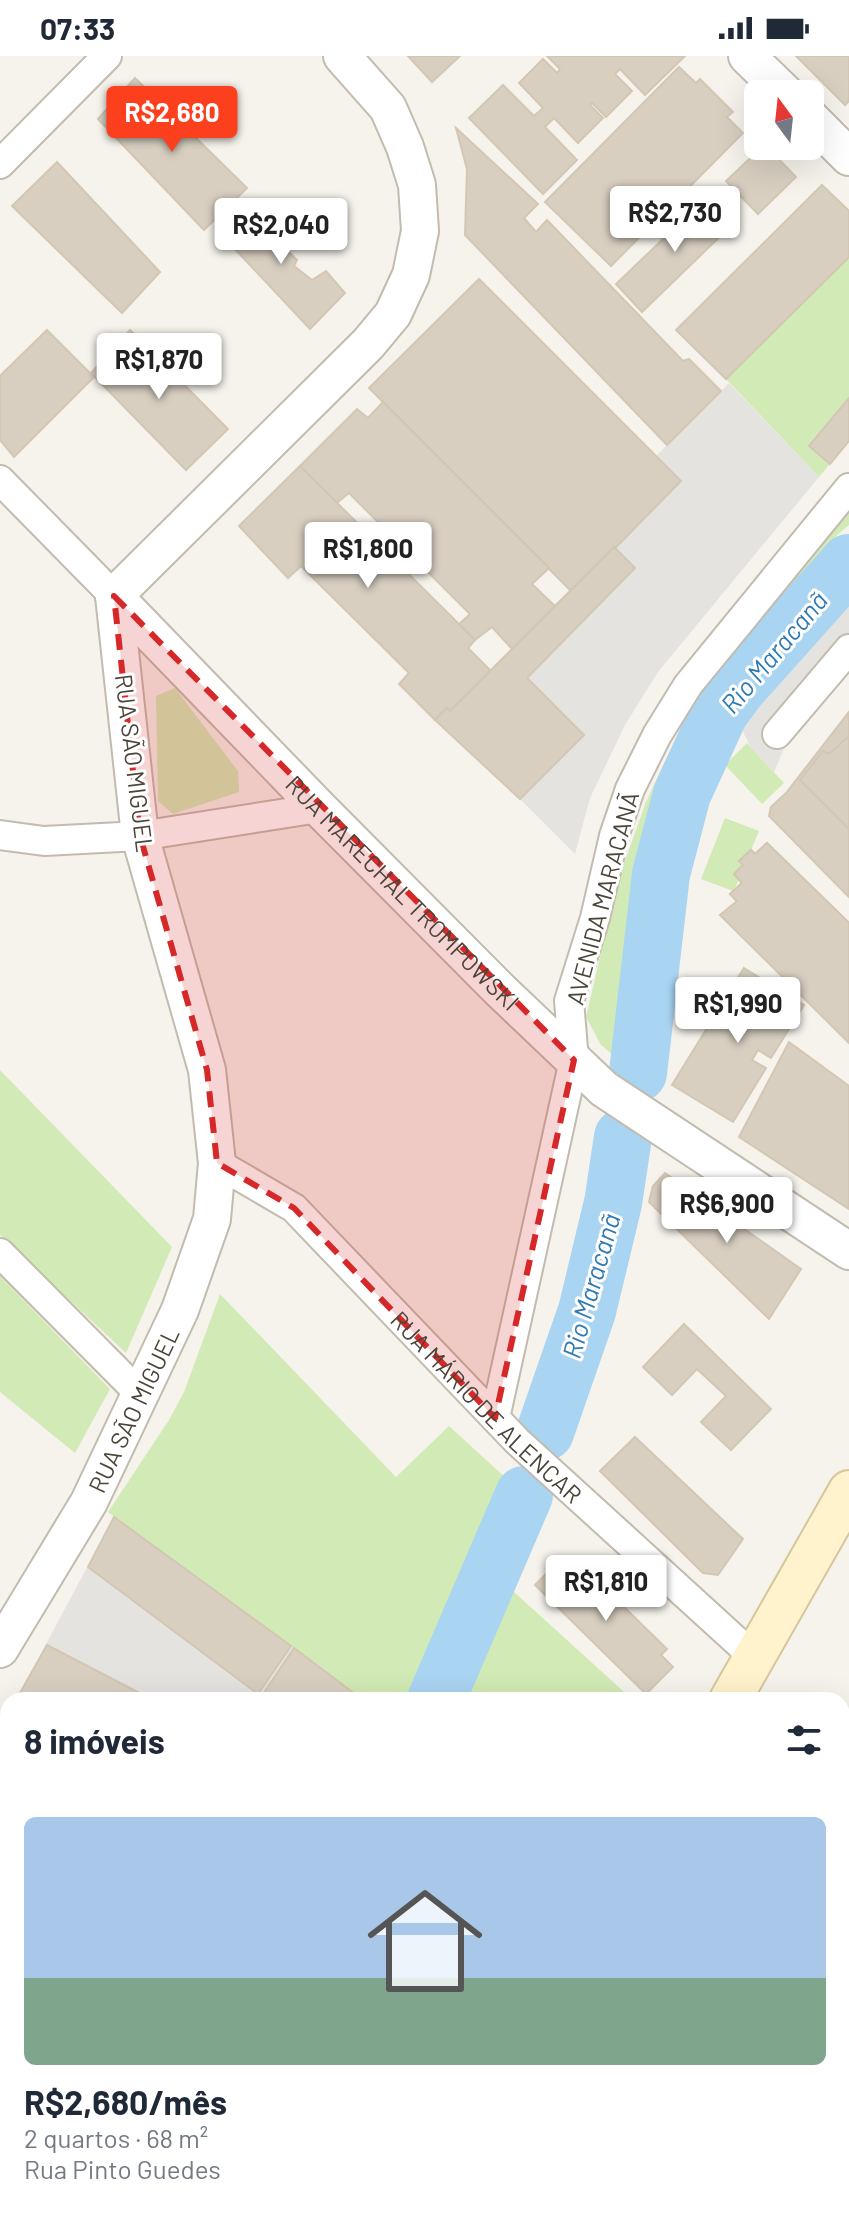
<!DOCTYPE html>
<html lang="pt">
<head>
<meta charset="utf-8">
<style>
  body { margin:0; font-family:Barlow,sans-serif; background:#f2f2f3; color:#1f2937; height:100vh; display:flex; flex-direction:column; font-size:30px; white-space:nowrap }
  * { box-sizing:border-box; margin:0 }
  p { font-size:26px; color:#747a83 }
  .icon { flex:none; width:44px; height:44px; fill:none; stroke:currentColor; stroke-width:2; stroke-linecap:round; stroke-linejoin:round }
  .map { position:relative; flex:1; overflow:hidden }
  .sheet { position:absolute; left:0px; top:1636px; width:850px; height:538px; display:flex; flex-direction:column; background:#fff; border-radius:24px 24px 0 0; box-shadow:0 8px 32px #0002 }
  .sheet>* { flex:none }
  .needle { width:52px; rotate:345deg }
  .buttons { position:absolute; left:744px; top:24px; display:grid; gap:16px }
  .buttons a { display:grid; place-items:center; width:80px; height:80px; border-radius:12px; background:#fff; box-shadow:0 8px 32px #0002; font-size:40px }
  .price { position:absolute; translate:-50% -68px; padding:0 18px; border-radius:8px; background:#fff; color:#222; font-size:26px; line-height:52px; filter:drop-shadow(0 2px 4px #0008) }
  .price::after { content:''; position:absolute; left:50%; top:48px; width:24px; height:18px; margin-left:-12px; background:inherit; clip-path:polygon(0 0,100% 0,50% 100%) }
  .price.selected { background:#fc3f1d; color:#fff }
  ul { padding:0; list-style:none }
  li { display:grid; align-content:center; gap:16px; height:424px; padding:0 24px }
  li+li { border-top:2px solid #e0e1e3 }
  li span { display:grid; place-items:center; height:248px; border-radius:12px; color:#555 }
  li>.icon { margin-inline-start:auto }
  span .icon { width:144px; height:144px; fill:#fffc; stroke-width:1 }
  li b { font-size:34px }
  h2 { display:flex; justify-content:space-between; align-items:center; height:96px; padding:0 24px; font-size:34px }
  .status { display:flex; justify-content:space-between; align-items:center; height:56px; padding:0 40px; background:#fff; direction:ltr }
  .status svg { height:22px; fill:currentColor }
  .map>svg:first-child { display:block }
  .green { fill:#d2eab5 }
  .parking { fill:#e5e3e0 }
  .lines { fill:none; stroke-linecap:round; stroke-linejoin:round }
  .river { stroke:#a9d4f2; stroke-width:58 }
  .building { fill:#d8cfc1; stroke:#d3c7b4; stroke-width:2 }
  .minor-casing { stroke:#c2bbae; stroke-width:32 }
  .tertiary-casing { stroke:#c2bbae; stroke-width:40 }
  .secondary-casing { stroke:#d6c79b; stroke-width:44 }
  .minor { stroke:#fff; stroke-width:28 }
  .tertiary { stroke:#fff; stroke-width:36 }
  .secondary { stroke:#fff3cd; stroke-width:40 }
  .marked { fill:#d62828; fill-opacity:0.2; stroke:#d62828; stroke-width:6; stroke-dasharray:16 10; stroke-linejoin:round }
  .labels { text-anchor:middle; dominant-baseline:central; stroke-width:6; stroke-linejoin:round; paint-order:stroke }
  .street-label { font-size:24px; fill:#4b4439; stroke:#fff }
  .water-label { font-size:26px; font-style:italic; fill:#2e7ab2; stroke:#fff }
</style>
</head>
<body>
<div class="status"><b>07:33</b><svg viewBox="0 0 49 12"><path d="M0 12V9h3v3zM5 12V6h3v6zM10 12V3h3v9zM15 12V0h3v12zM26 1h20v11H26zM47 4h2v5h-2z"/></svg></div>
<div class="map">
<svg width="849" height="2173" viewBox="0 0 849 2173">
  <rect width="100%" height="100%" fill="#f6f3ec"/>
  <g class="green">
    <path d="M849 201V385L819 421 726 323Z"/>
    <path d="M849 456V469L837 479 778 565 713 638 668 725 653 764 640 816 621 1006 601 989 586 961 618 824 646 746 666 703 716 620Z"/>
    <path d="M175 632 238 715 239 736 173 758 158 745 156 640Z"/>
    <path d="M747 687 784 727 762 748 725 709Z"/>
    <path d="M725 762 759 775 751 794 740 804 743 809 734 818 739 824 733 835 701 823Z"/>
    <path d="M0 1014 172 1191 126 1297 0 1179Z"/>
    <path d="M0 1220 110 1333 75 1397 0 1336Z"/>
    <path d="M220 1238 396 1421 449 1370 531 1445 503 1526 633 1644H362L108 1456 169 1364 184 1336Z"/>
    <path d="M842 1798 849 1803V2014L842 2008Z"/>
  </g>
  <g class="parking">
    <path d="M729 327 819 421 658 616 625 669 590 742 575 798 520 743 584 679 527 622 634 512 614 491 656 400Z"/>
    <path d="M849 536V578L805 629 788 683 774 716 751 692 743 676 744 660Z"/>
    <path d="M114 1461 291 1590 363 1644H16Z"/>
  </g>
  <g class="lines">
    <g class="river">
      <path d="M638 1017 661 818 682 738 720 655 738 631 849 507"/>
      <path d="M545 1376 587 1255 613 1147 623 1081"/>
      <path d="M436 1644 524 1439"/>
      <path d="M220 2173 222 2166"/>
    </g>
  </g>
  <g class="building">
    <path d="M408 0H460L432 26Z"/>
    <path d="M547 0H685L645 39 620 13 615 18 632 35 606 61 592 47 590 49 603 62 578 87 554 62 545 71 577 104 543 138 469 62 503 29 534 60 543 52 519 27 543 3 557 17 560 13Z"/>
    <path d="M796 0H849V45L845 49Z"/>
    <path d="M679 11 696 27 700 23 733 56 727 61 743 77 611 210 545 146Z"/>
    <path d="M135 22 247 132 204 174 98 63Z"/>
    <path d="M456 72 538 148 524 162 536 176 547 164 683 305 689 303 721 335 667 389 465 179 467 113Z"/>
    <path d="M763 90H766L796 121 758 158 726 125Z"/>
    <path d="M57 106 160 216 122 257 12 150Z"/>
    <path d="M822 129 849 155V201L726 323 676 274Z"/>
    <path d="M708 140 734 167 642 256 616 228Z"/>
    <path d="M248 148 269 162 257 172 266 182 279 168 296 183 285 193 297 204 294 210 312 224 326 215 345 237 310 273 217 174Z"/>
    <path d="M479 223 681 425 572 536 369 332Z"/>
    <path d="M47 274 94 321 14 401 0 384V320Z"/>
    <path d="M130 274 228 373 186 414 91 317Z"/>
    <path d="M849 342V385L830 408 809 390Z"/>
    <path d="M383 346 549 512 532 528 556 551 513 594 492 571 475 584 459 568 470 558 349 437 337 447 300 410 357 353 368 362Z"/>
    <path d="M300 410 475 584 468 592 491 615 450 655 447 652 435 664 399 628 409 617 301 510 288 522 239 470Z"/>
    <path d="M614 491 635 512 527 622 584 679 520 743 435 664 447 652 450 655Z"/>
    <path d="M849 656V841L769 760 771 751 786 737Z"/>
    <path d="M849 680V773L800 724 823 695 829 698Z"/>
    <path d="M767 787 849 867V909L822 934 730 838 742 827 734 818 743 809 739 805 751 794 755 798Z"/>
    <path d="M767 787 849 867V987L720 859 737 845 730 838 742 827 734 818 743 809 739 805 751 794 755 798Z"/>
    <path d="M744 912 804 949 771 1002 758 994 752 1004 766 1012 733 1066 672 1029Z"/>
    <path d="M789 986 849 1030V1153L739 1081Z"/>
    <path d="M665 1117 801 1213 769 1263 649 1146 653 1130Z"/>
    <path d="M684 1268 771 1353 731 1394 701 1366 726 1340 697 1313 672 1339 643 1311Z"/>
    <path d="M635 1381 743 1483 718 1519 703 1517 600 1415Z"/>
    <path d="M114 1461 291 1590 258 1638 88 1511Z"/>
    <path d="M561 1503 570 1512 577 1505 667 1593 661 1599 673 1611 646 1638 535 1529Z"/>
    <path d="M47 1589 153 1644H16Z"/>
    <path d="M294 1592 363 1644H259Z"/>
    <path d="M8 1659V1694L0 1689V1674Z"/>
    <path d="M842 1665 849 1669V1722L842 1717Z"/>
    <path d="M842 1717 849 1722V1796L846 1801 842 1798Z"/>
    <path d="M848 2050 849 2111 847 2109 842 2115V2057Z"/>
    <path d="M239 2166H314L323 2173H237Z"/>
    <path d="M521 2166H550L557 2173H518Z"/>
  </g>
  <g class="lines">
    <g class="minor-casing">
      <g id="minor">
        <path d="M0 108 107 0"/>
        <path d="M0 424 114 540"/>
        <path d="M777 678 849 593"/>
        <path d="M0 779 44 785 140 780 319 752"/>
        <path id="s1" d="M217 1107 294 1152 517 1385 754 1601"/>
        <path d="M0 1197 141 1339"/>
        <path d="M495 1362 574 1004 569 945 595 862 614 780 630 733 657 679 688 629 849 432"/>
        <path d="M344 2166 354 2173"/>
        <path d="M755 2166 762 2173"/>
      </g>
    </g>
    <g class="tertiary-casing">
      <g id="tertiary">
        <path d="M747 0 786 38"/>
        <path d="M810 62 849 101"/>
        <path id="s2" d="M114 540 319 752 500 934 604 1033 849 1195"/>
        <path d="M114 540 368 288 393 258 411 219 420 175 417 129 405 91 388 52 342 0"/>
        <path id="s3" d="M0 1593 89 1446 180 1254 212 1163 217 1107 207 1014 140 780 114 540"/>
      </g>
    </g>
    <g class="secondary-casing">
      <g id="secondary">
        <path d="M730 1644 849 1435"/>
        <path d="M434 2173 438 2166"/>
      </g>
    </g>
    <use href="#minor" class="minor"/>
    <use href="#tertiary" class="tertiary"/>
    <use href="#secondary" class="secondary"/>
  </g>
  <path class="marked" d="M114 540 574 1004 495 1362 294 1152 217 1107 207 1014 140 780Z"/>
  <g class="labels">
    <g class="street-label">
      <text transform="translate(135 707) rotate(83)">RUA SÃO MIGUEL</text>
      <text stroke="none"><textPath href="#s2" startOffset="414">RUA MARECHAL TROMPOWSKI</textPath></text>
      <text transform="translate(602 842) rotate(-75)">AVENIDA MARACANÃ</text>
      <text stroke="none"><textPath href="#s1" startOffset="366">RUA MÁRIO DE ALENCAR</textPath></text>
      <text stroke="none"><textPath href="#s3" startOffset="274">RUA SÃO MIGUEL</textPath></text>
    </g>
    <g class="water-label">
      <text transform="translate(773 596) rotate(-50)">Rio Maracanã</text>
      <text transform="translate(590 1230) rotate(-74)">Rio Maracanã</text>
    </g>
  </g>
</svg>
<div class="buttons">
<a><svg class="needle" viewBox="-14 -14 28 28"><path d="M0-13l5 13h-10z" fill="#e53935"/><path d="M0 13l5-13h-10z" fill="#747a83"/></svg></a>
</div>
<b class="price selected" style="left:172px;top:98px">R$2,680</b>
<b class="price" style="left:675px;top:198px">R$2,730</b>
<b class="price" style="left:281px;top:210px">R$2,040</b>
<b class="price" style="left:159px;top:345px">R$1,870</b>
<b class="price" style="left:368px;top:534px">R$1,800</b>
<b class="price" style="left:738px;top:989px">R$1,990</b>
<b class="price" style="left:727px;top:1189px">R$6,900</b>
<b class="price" style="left:606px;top:1567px">R$1,810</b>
<section class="sheet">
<h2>8 imóveis<svg class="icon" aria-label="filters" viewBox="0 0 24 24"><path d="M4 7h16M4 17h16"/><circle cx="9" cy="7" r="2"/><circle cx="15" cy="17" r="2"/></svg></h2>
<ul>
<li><span style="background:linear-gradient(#a9c7e8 65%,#7fa58c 0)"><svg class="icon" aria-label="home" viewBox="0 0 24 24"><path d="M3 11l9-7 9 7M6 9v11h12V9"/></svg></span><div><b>R$2,680/mês</b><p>2 quartos · 68 m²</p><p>Rua Pinto Guedes</p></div></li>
</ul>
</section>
</div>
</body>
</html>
